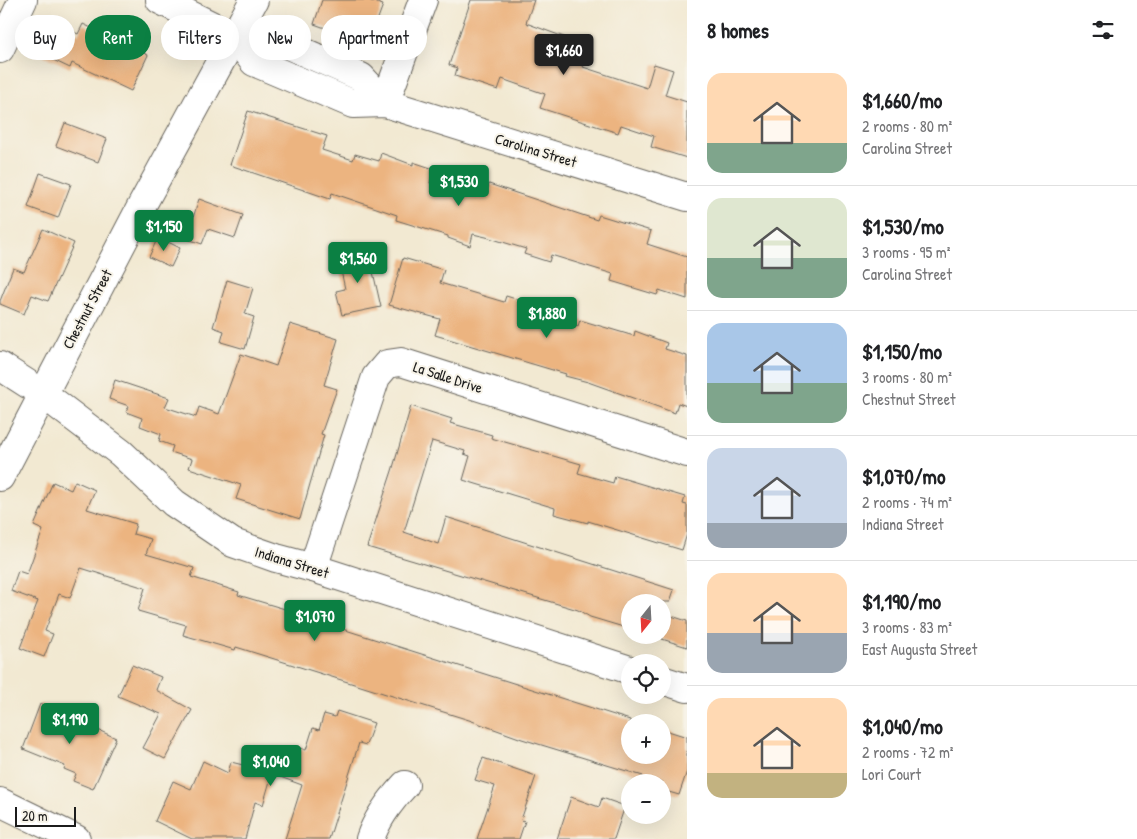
<!DOCTYPE html>
<html lang="en">
<head>
<meta charset="utf-8">
<style>
  body { margin:0; font-family:"Patrick Hand",sans-serif; background:#f2f2f2; color:#202124; height:100vh; display:flex; flex-direction:column; font-size:19px; white-space:nowrap }
  * { box-sizing:border-box; margin:0 }
  p { font-size:16px; color:#757577 }
  .icon { flex:none; width:28px; height:28px; fill:none; stroke:currentColor; stroke-width:2; stroke-linecap:round; stroke-linejoin:round }
  .map { position:relative; flex:1; overflow:hidden }
  .side { display:flex; flex-direction:column; background:#fff; width:450px }
  .side>* { flex:none }
  .guide { position:absolute; left:15px; top:15px; width:475px; height:45px; display:flex; gap:10px }
  .needle { width:32px; rotate:198deg }
  .tools { position:absolute; left:621px; top:594px; display:grid; gap:10px }
  .tools a { display:grid; place-items:center; width:50px; height:50px; border-radius:50%; background:#fff; box-shadow:0 5px 20px #0002; font-size:25px }
  .scale { position:absolute; left:15px; bottom:12px; width:61px; box-sizing:border-box; padding-left:5px; border:2px solid #1c1c1c; border-top:0; font-size:14px; line-height:18px; white-space:nowrap; color:#1c1c1c; -webkit-text-stroke:4px #f7f3e8; paint-order:stroke }
  .price { position:absolute; translate:-50% -42px; padding:0 11px; border-radius:5px; background:#0b8043; color:#fff; font-size:16px; line-height:32px; filter:drop-shadow(0 1px 2px #0008) }
  .price::after { content:''; position:absolute; left:50%; top:30px; width:15px; height:11px; margin-left:-8px; background:inherit; clip-path:polygon(0 0,100% 0,50% 100%) }
  .price.current { background:#222; color:#fff }
  ul { padding:0; list-style:none }
  li { display:flex; align-items:center; gap:15px; height:125px; padding:0 20px }
  li+li { border-top:1px solid #e0e0e0 }
  li span { display:grid; place-items:center; flex:none; width:140px; height:100px; border-radius:15px; color:#555 }
  li>.icon { margin-inline-start:auto }
  span .icon { width:60px; height:60px; fill:#fffc; stroke-width:1 }
  li b { font-size:21px }
  h2 { display:flex; justify-content:space-between; align-items:center; height:60px; padding:0 20px; font-size:21px }
  .tag { padding:0 18px; border-radius:22px; background:#fff; box-shadow:0 5px 20px #0002; font-size:18px; line-height:45px }
  .tag.current { background:#0b8043; color:#fff }
  main { display:flex; flex:1; min-height:0 }
  .map>svg:first-child { display:block }
  .building { fill:#ecb480 }
  .lines { fill:none; stroke-linecap:round; stroke-linejoin:round }
  .minor-casing { stroke:#67645c; stroke-width:30 }
  .minor { stroke:#fff; stroke-width:28 }
  .labels { text-anchor:middle; dominant-baseline:central; stroke-width:4; stroke-linejoin:round; paint-order:stroke }
  .street-label { font-size:15px; fill:#1c1c1c; stroke:#f7f3e8 }
</style>
</head>
<body>
<main>
<div class="map">
<svg width="687" height="839" viewBox="0 0 687 839">
  <rect width="100%" height="100%" fill="#f7f3e8"/>
  <filter id="ink" filterUnits="userSpaceOnUse"><feTurbulence type="fractalNoise" baseFrequency=".02" numOctaves="2"/><feDisplacementMap in="SourceGraphic" scale="10" xChannelSelector="R" yChannelSelector="G"/><feConvolveMatrix kernelMatrix="1 2 1 2 8 2 1 2 1" color-interpolation-filters="sRGB"/></filter>
  <filter id="wash" filterUnits="userSpaceOnUse"><feTurbulence type="fractalNoise" baseFrequency=".0096" numOctaves="4" result="noise"/><feDisplacementMap in="SourceGraphic" scale="20" xChannelSelector="R" yChannelSelector="G"/><feGaussianBlur stdDeviation="1.12" result="paint"/><feColorMatrix in="noise" values="0 0 0 0 0 0 0 0 0 0 0 0 0 0 0 0 0 1.4 0 .05"/><feComposite in="paint" operator="in"/></filter>
  <g filter="url(#wash)">
    <rect width="100%" height="100%" fill="#f2e9d2"/>
    <g id="blocks">
      <g class="building">
        <path d="M322 0H368L383 5 371 37 361 33 359 40 314 24Z"/>
        <path d="M471 0H534L526 23 564 37 561 46 575 51 573 57 585 61 583 67 647 88 654 64 673 70 665 95 687 102V158L651 147 654 136 621 125 618 133 540 108 545 94 502 79 498 90 455 76 457 68 449 65Z"/>
        <path d="M45 18 78 34 83 24 148 55 131 91 72 63 70 68 30 49Z"/>
        <path d="M248 111 327 136 322 150 353 160 355 154 379 161 381 153 413 165V162L434 169 430 183 463 193 465 187 486 194 489 184 597 220 599 215 651 231 647 244 687 257V299L659 290 657 295 611 281 613 274 551 255 549 262 524 254 526 249 486 237 473 234 470 246 448 238V236L396 220 397 215 332 193 330 199 230 165Z"/>
        <path d="M65 123 107 139 98 162 56 146Z"/>
        <path d="M40 173 71 184 58 218 28 207Z"/>
        <path d="M199 199 243 215 235 238 208 229 202 244 177 235 184 215 193 218Z"/>
        <path d="M43 229 74 243 48 301 32 295 24 314 0 304V301L13 268 24 272Z"/>
        <path d="M158 237 180 248 171 267 149 257Z"/>
        <path d="M368 250 381 307 342 315 336 291 345 289 338 257Z"/>
        <path d="M403 258 444 270 440 283 504 302 506 296 532 304 530 311 578 326 580 320 634 336 635 331 667 343 665 349 687 356V406L678 403 675 413 588 382 565 376 566 374 435 335 440 319 389 305Z"/>
        <path d="M227 280 253 288 245 314 254 317 245 349 221 342 224 331 213 327Z"/>
        <path d="M290 324 338 339 324 385 337 389 321 434 324 435 300 519 236 499 241 485 189 468 192 459 171 452 173 446 159 441 161 434 140 426 142 418 126 412 129 406 109 399 115 380 169 398 165 407 196 417 199 407 219 414 241 354 276 366Z"/>
        <path d="M411 406 452 419 450 423 492 435 491 438 581 464 578 473 613 483 615 476 685 497 683 504 687 505V534L682 550 588 521V523L554 514 555 508 463 480 470 456 464 454 465 451 432 441 404 532 438 544 446 517 674 590 670 602H630V629L590 617 578 610 367 547 392 471Z"/>
        <path d="M75 481 95 490 87 509 136 524 133 534 151 539 146 554 194 568 191 577 239 592 238 595 295 612V614L630 720V755H662V729L687 737V771L679 795 662 790V782H641L643 776 522 739 469 720 236 647 235 650 183 635 186 625 138 611 145 588 81 568 70 598 59 594 45 631 53 634 44 657 20 648 38 601 11 591 18 571 27 574 43 530 34 526 53 482 71 490Z"/>
        <path d="M662 613 687 621V647L662 639Z"/>
        <path d="M132 665 161 677 156 690 192 710 165 759 143 748 161 714 118 696Z"/>
        <path d="M40 704 116 738 93 789 73 781 76 774 64 769 65 766 23 749Z"/>
        <path d="M337 711 374 723 366 745 359 743 329 839H285L302 785 272 774 263 805 255 802 245 839H192L155 821 173 781 191 789 203 761 228 773 231 762 251 767 255 752 295 764 300 748 306 750 313 728 319 730 324 714 335 717Z"/>
        <path d="M483 758 536 776 521 820 525 821 519 839H477L495 786 475 780Z"/>
        <path d="M571 797 599 807 602 798 625 806 614 839H557Z"/>
      </g>
    </g>
  </g>
  <g filter="url(#ink)">
    <use href="#blocks" fill-opacity="0" stroke="#67645c" stroke-width="1"/>
    <g class="lines">
      <g class="minor-casing">
        <g id="minor">
          <path d="M160 0 235 37 254 62 353 104 385 103 687 197"/>
          <path d="M235 37 267 36 361 77 385 103"/>
          <path d="M0 49 23 0"/>
          <path d="M385 103 423 0"/>
          <path d="M0 366 42 393 121 453 174 503 233 543 276 558 313 568 630 670"/>
          <path d="M0 477 142 205 254 0"/>
          <path d="M313 568 376 377 387 364 401 362 687 453"/>
          <path d="M662 680 687 688"/>
          <path d="M0 802 76 839"/>
          <path d="M370 839C377 818 390 801 405 785"/>
        </g>
      </g>
      <use href="#minor" class="minor"/>
    </g>
  </g>
  <g class="labels">
    <g class="street-label">
      <text transform="translate(536 150) rotate(17)">Carolina Street</text>
      <text transform="translate(87 309) rotate(-62)">Chestnut Street</text>
      <text transform="translate(448 377) rotate(18)">La Salle Drive</text>
      <text transform="translate(292 562) rotate(17)">Indiana Street</text>
    </g>
  </g>
</svg>
<div class="tools">
<a><svg class="needle" viewBox="-14 -14 28 28"><path d="M0-13l5 13h-10z" fill="#e53935"/><path d="M0 13l5-13h-10z" fill="#757577"/></svg></a>
<a><svg class="icon" aria-label="locate" viewBox="0 0 24 24"><circle cx="12" cy="12" r="6"/><path d="M12 2v4M12 18v4M2 12h4M18 12h4"/></svg></a>
<a>+</a>
<a>−</a>
</div>
<div class="scale">20 m</div>
<b class="price current" style="left:564px;top:76px">$1,660</b>
<b class="price" style="left:459px;top:207px">$1,530</b>
<b class="price" style="left:164px;top:252px">$1,150</b>
<b class="price" style="left:358px;top:284px">$1,560</b>
<b class="price" style="left:547px;top:339px">$1,880</b>
<b class="price" style="left:315px;top:642px">$1,070</b>
<b class="price" style="left:70px;top:745px">$1,190</b>
<b class="price" style="left:271px;top:787px">$1,040</b>
<div class="guide">
<a class="tag">Buy</a>
<a class="tag current">Rent</a>
<a class="tag">Filters</a>
<a class="tag">New</a>
<a class="tag">Apartment</a>
</div>
</div>
<section class="side">
<h2>8 homes<svg class="icon" aria-label="filters" viewBox="0 0 24 24"><path d="M4 7h16M4 17h16"/><circle cx="9" cy="7" r="2"/><circle cx="15" cy="17" r="2"/></svg></h2>
<ul>
<li><span style="background:linear-gradient(#ffd9b3 70%,#7fa58c 0)"><svg class="icon" aria-label="home" viewBox="0 0 24 24"><path d="M3 11l9-7 9 7M6 9v11h12V9"/></svg></span><div><b>$1,660/mo</b><p>2 rooms · 80 m²</p><p>Carolina Street</p></div></li>
<li><span style="background:linear-gradient(#dfe7d0 60%,#7fa58c 0)"><svg class="icon" aria-label="home" viewBox="0 0 24 24"><path d="M3 11l9-7 9 7M6 9v11h12V9"/></svg></span><div><b>$1,530/mo</b><p>3 rooms · 95 m²</p><p>Carolina Street</p></div></li>
<li><span style="background:linear-gradient(#a9c7e8 60%,#7fa58c 0)"><svg class="icon" aria-label="home" viewBox="0 0 24 24"><path d="M3 11l9-7 9 7M6 9v11h12V9"/></svg></span><div><b>$1,150/mo</b><p>3 rooms · 80 m²</p><p>Chestnut Street</p></div></li>
<li><span style="background:linear-gradient(#c9d6e8 75%,#9aa5b1 0)"><svg class="icon" aria-label="home" viewBox="0 0 24 24"><path d="M3 11l9-7 9 7M6 9v11h12V9"/></svg></span><div><b>$1,070/mo</b><p>2 rooms · 74 m²</p><p>Indiana Street</p></div></li>
<li><span style="background:linear-gradient(#ffd9b3 60%,#9aa5b1 0)"><svg class="icon" aria-label="home" viewBox="0 0 24 24"><path d="M3 11l9-7 9 7M6 9v11h12V9"/></svg></span><div><b>$1,190/mo</b><p>3 rooms · 83 m²</p><p>East Augusta Street</p></div></li>
<li><span style="background:linear-gradient(#ffd9b3 75%,#c2b280 0)"><svg class="icon" aria-label="home" viewBox="0 0 24 24"><path d="M3 11l9-7 9 7M6 9v11h12V9"/></svg></span><div><b>$1,040/mo</b><p>2 rooms · 72 m²</p><p>Lori Court</p></div></li>
</ul>
</section>
</main>
</body>
</html>
